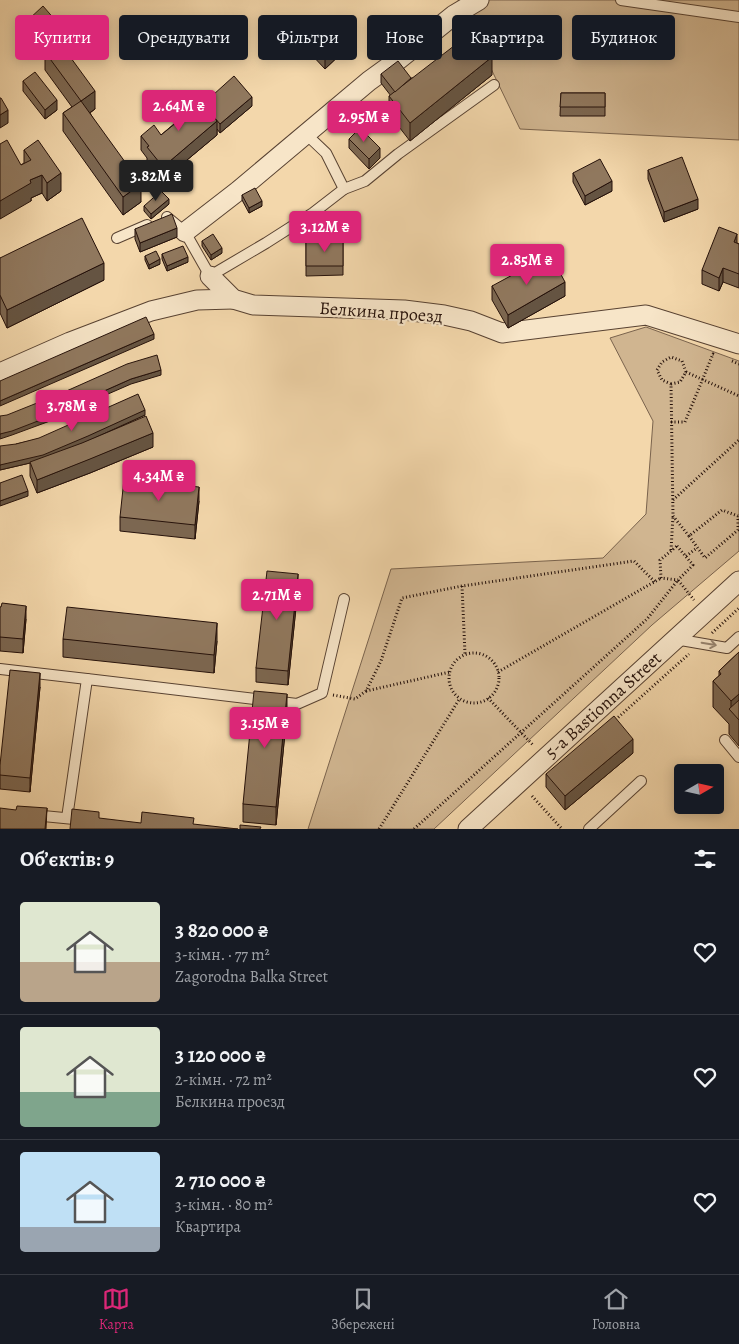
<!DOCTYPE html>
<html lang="uk">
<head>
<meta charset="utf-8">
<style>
  body { margin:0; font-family:Alegreya,serif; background:#242831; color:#f1f3f6; height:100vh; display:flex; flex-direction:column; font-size:19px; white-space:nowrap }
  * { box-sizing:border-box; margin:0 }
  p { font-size:16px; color:#9ea1a6 }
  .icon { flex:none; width:28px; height:28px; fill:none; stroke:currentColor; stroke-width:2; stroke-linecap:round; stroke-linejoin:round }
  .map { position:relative; height:829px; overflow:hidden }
  .side { display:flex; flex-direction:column; background:#171b24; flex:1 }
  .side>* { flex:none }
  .top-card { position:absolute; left:15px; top:15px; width:710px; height:45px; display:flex; gap:10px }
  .needle { width:32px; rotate:81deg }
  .tools { position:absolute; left:674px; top:764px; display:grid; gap:10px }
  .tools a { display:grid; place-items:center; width:50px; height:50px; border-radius:5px; background:#171b24; box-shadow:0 2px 12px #0003; font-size:25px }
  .price { position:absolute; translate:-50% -42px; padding:0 11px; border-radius:5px; background:#db2777; color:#fff; font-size:16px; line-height:32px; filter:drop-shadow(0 1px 2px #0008) }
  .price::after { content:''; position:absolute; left:50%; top:30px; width:15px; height:11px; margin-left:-8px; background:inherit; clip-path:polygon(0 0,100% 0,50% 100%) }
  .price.selected { background:#222; color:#fff }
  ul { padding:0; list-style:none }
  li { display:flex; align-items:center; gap:15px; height:125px; padding:0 20px }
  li+li { border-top:1px solid #363941 }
  li span { display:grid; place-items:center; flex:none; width:140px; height:100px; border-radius:5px; color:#555 }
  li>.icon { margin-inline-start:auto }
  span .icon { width:60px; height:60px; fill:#fffc; stroke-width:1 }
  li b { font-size:21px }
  h2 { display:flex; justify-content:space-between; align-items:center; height:60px; padding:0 20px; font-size:21px }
  .tag { padding:0 18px; border-radius:5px; background:#171b24; box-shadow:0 2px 12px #0003; font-size:18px; line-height:45px }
  .tag.selected { background:#db2777; color:#fff }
  .menu { display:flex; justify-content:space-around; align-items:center; height:70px; border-top:1px solid #363941; background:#171b24; font-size:14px; color:#9ea1a6 }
  .menu a { display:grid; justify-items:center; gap:2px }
  .menu .selected { color:#db2777 }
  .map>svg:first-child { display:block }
  .green { fill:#d0b590; stroke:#7a634d }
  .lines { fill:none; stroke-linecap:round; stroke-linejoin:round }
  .service-casing { stroke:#584232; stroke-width:12 }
  .minor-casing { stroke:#584232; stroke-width:21 }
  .path { stroke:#25110a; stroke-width:3; stroke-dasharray:1 2.5; stroke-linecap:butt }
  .service { stroke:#f7e5c8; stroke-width:10 }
  .minor { stroke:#f7e5c8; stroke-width:19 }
  .wall { fill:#7c6751; stroke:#25110a }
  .shaded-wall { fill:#655442; stroke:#25110a }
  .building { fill:#90785e; stroke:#25110a }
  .oneway { stroke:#988672 }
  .labels { text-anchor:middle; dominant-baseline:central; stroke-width:4.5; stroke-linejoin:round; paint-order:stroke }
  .street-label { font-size:18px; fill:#25110a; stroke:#f7e5c8 }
</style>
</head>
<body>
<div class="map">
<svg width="739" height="829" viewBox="0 0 739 829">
  <rect width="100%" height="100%" fill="#f3d7ab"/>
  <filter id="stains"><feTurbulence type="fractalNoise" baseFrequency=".004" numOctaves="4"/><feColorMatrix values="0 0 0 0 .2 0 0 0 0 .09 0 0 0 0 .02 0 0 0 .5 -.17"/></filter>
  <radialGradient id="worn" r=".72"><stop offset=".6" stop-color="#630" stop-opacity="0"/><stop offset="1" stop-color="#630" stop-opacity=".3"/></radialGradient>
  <g class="green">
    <path d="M458 0H739V140L520 129Z"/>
    <path d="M646 327 739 361V551L652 625 434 829H308L391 569 603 558 646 514 653 421 610 338Z"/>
  </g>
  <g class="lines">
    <g class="service-casing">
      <g id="service">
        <path d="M621 0 739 17"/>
        <path d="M306 134 326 153 344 189 365 181 398 154 494 85"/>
        <path d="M167 217 185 232 210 276 266 243 313 213 344 189"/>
        <path d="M117 238 147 225"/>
        <path d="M675 639 727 648 739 637"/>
        <path d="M0 669 87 679"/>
        <path d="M725 740 739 757"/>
        <path d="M33 815 74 819"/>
        <path d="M67 818 87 679 297 704 322 693 344 599"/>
        <path d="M589 829 641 781"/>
      </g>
    </g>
    <g class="minor-casing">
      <g id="minor">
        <path d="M185 232 238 191 369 81 398 60 454 15 479 0"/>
        <path d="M210 276 233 299 253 305 404 310 444 315 471 321 502 333 646 315 739 344"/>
        <path d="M0 373 70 342 151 311 197 300 233 299"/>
        <path d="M468 829 739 581"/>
      </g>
    </g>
    <g class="path">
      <path d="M732 361 739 364"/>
      <path d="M686 372 739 396"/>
      <path d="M671 384 680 382 686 372 682 361 671 357 662 362 657 370 662 380 671 384 673 516 689 536 722 510 738 516"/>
      <path d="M671 422H685L713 354 715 355"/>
      <path d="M673 500 739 440"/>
      <path d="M689 536 705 558 738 530V516"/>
      <path d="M677 546 693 565 678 580 661 578 660 560Z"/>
      <path d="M671 550 673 516"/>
      <path d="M686 556 697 548"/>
      <path d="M462 586 465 654"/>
      <path d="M712 633 739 608"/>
      <circle cx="474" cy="678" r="25"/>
      <path d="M498 672 661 578"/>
      <path d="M366 691 450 672"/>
      <path d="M333 695 355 699 366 691 381 661 402 598 462 586 634 561 655 582"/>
      <path d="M488 698 534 746"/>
      <path d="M613 722 689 654"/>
      <path d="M532 796 562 829"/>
      <path d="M379 829 460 698"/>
      <path d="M414 829 647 619 678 580 694 600"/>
    </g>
    <use href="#service" class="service"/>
    <use href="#minor" class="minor"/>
  </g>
  <g class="wall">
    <path d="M28 20 69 54H68L95 109 90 113 141 202 123 215 63 131V113L72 107 45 70V58L28 38Z"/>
    <path d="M310 43 346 49 325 69 310 53Z"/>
    <path d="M381 74 411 78 492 75 410 141 389 114V96H391L381 83Z"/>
    <path d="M23 81 57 110 45 119 23 91Z"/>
    <path d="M561 93H605V116H560Z"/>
    <path d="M203 104 252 106 220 133 217 129V135L163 180 147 161V158L141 150V136L161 135 175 123 174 121V107H194Z"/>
    <path d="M349 139 380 158 369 169 349 148Z"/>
    <path d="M24 150 61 191 47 201 42 193 31 198V201L21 165 24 163Z"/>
    <path d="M648 170 698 209 664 222 648 179Z"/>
    <path d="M573 173 612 191 585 205 573 182Z"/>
    <path d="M242 195 262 206 249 213 242 200Z"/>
    <path d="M169 204 151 219 144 211V206Z"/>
    <path d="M135 229 177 237 140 252 135 239Z"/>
    <path d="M343 239V275L306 276V240Z"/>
    <path d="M202 241 222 253 211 260 202 246Z"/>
    <path d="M737 243 739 244V288L723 282 719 291 702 284V270Z"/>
    <path d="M162 254 188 262 167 271 162 259Z"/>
    <path d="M145 256 160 264 149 269 145 260Z"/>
    <path d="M0 258 104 280 7 328 0 313Z"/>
    <path d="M550 273 565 296 508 328 492 300V286Z"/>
    <path d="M145 415 104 434 153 447 90 473 37 493 30 476V463L0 470 16 444Z"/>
    <path d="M199 501 195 539 120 531V517Z"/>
    <path d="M298 588 288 685 256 682V668Z"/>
    <path d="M0 607 26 619 23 653 0 651Z"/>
    <path d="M63 639 217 641 214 673 63 657Z"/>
    <path d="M739 652V746L729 734V724L713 707V681L719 676V671Z"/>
    <path d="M40 687 30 792 0 789V765Z"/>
    <path d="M287 712 276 825 243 822V804Z"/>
    <path d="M633 753 565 810 546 787V774Z"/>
  </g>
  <g class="shaded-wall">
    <path d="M69 36V54L60 61V43Z"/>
    <path d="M346 40V49L325 69V59Z"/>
    <path d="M492 57V75L410 141V123Z"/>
    <path d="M95 91V109L81 119V101Z"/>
    <path d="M252 97V106L220 133V124Z"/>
    <path d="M57 100V110L45 119V110Z"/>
    <path d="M8 110V123L0 128V115Z"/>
    <path d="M217 121V135L163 180V167Z"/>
    <path d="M380 148V158L369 169V159Z"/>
    <path d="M61 173V191L47 201V183Z"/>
    <path d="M42 175V193L31 198V201L0 219V201L30 180Z"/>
    <path d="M612 181V191L585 205V196Z"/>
    <path d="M141 184V202L123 215V197Z"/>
    <path d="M169 199V204L151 219V214Z"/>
    <path d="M698 199V209L664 222V212Z"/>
    <path d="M262 201V206L249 213V208Z"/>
    <path d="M177 228V237L140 252V243Z"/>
    <path d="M737 234V248L734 242Z"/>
    <path d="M222 248V253L211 260V255Z"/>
    <path d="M188 257V262L167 271V266Z"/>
    <path d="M160 259V264L149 269V265Z"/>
    <path d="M104 263V280L7 328V310Z"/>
    <path d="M723 268V282L719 291V278Z"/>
    <path d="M565 282V296L508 328V315Z"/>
    <path d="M154 334V339L0 406V401Z"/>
    <path d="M161 370V375L131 384 69 411V414L12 435 0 439V434L68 407 131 379Z"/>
    <path d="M145 410V415L88 441 43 460 0 470V465Z"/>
    <path d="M153 433V447L90 473 37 493V480Z"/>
    <path d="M199 487V501L195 539V525Z"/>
    <path d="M28 491V496L0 506V501Z"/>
    <path d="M298 574V588L288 685V671Z"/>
    <path d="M26 606V619L23 653V639Z"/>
    <path d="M217 623V641L214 673V655Z"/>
    <path d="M40 673V687L30 792V778Z"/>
    <path d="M287 694V712L276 825V807Z"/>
    <path d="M739 694V719L731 711V701Z"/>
    <path d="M633 739V753L565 810V796Z"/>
    <path d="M47 808 46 829H45Z"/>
  </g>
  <g class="building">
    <path d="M43 6 69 36 60 43 95 91 81 101 141 184 123 197 63 113 81 101 45 52 51 47 28 20Z"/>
    <path d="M331 24 346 40 325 59 310 43Z"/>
    <path d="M472 32 492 57 410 123 389 96Z"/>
    <path d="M398 61 411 78 395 92 381 74Z"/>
    <path d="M35 72 57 100 45 110 23 81Z"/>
    <path d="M234 76 252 97 220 124 203 104Z"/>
    <path d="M561 93H605V107H560Z"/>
    <path d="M187 97 194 107 201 102 217 121 163 167 147 147 149 146 141 136 154 125 161 135 182 118 174 107Z"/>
    <path d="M0 98H1L8 110 0 115Z"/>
    <path d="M360 128 380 148 369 159 349 139Z"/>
    <path d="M7 140 21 165 31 160 24 150 38 140 61 173 47 183 42 175 30 180 31 183 0 201V144Z"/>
    <path d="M682 157 698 199 664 212 648 170Z"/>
    <path d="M600 159 612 181 585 196 573 173Z"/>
    <path d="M255 188 262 201 249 208 242 195Z"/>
    <path d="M161 191 169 199 151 214 144 206Z"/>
    <path d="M172 214 177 228 140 243 135 229Z"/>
    <path d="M82 218 104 263 7 310 0 295V258Z"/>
    <path d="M719 227 737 234 734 242 739 244V274L723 268 719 278 702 270Z"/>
    <path d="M213 234 222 248 211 255 202 241Z"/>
    <path d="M343 239V266H306V240Z"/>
    <path d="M183 246 188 257 167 266 162 254Z"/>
    <path d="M156 251 160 259 149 265 145 256Z"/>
    <path d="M542 259 550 273 558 269 565 282 508 315 492 286Z"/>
    <path d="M146 317 154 334 0 401V381Z"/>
    <path d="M157 355 161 370 131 379 68 407 69 409 12 431 0 434V416L7 415 62 393 127 364Z"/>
    <path d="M138 394 145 410 88 436 43 455 0 465V446L16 444 39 438Z"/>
    <path d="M146 416 153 433 90 459 37 480 30 462 82 443Z"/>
    <path d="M22 475 28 491 0 501V483Z"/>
    <path d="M124 479 199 487 195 525 120 517Z"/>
    <path d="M267 571 298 574 288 671 256 668Z"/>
    <path d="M2 603 26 606 23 639 0 637V607H1Z"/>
    <path d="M67 607 217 623 214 655 63 639Z"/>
    <path d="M739 652V694L731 701 713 681 721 674 719 671Z"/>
    <path d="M10 670 40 673 30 778 0 775V765Z"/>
    <path d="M254 691 287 694 276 807 243 804Z"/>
    <path d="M739 700V720L729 709Z"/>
    <path d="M614 716 633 739 565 796 546 774Z"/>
    <path d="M17 806 47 808 45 829H0V808L16 810Z"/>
    <path d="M72 809 99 812V818L141 823 142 812 194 818 193 824 238 829H70Z"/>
    <path d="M240 825 261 827 260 829H240Z"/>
  </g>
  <defs><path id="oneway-shaft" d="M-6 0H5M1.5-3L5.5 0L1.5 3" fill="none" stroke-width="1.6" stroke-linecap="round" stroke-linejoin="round" transform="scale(1.25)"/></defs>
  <use class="oneway" href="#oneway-shaft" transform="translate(709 644) rotate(10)"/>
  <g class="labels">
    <g class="street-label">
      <text transform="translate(381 312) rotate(4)">Белкина проезд</text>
      <text transform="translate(603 705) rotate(-42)">5-a Bastionna Street</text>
    </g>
  </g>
  <rect width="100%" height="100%" filter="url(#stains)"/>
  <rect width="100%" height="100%" fill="url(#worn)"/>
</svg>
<div class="tools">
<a><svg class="needle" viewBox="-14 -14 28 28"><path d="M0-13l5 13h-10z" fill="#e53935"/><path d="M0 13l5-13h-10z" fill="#9ea1a6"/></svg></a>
</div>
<b class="price" style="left:179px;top:132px">2.64M ₴</b>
<b class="price" style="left:364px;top:143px">2.95M ₴</b>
<b class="price selected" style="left:156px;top:202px">3.82M ₴</b>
<b class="price" style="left:325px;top:253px">3.12M ₴</b>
<b class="price" style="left:527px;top:286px">2.85M ₴</b>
<b class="price" style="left:72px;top:432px">3.78M ₴</b>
<b class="price" style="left:159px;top:502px">4.34M ₴</b>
<b class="price" style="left:277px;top:621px">2.71M ₴</b>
<b class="price" style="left:265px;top:749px">3.15M ₴</b>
<div class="top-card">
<a class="tag selected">Купити</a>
<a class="tag">Орендувати</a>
<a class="tag">Фільтри</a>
<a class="tag">Нове</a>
<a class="tag">Квартира</a>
<a class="tag">Будинок</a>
</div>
</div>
<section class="side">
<h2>Об’єктів: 9<svg class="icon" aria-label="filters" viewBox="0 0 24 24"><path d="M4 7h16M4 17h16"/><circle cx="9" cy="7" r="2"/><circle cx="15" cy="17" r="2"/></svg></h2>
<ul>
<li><span style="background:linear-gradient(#dfe7d0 60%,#b9a48a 0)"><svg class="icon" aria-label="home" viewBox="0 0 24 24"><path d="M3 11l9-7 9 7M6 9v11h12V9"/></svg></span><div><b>3 820 000 ₴</b><p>3-кімн. · 77 m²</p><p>Zagorodna Balka Street</p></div><svg class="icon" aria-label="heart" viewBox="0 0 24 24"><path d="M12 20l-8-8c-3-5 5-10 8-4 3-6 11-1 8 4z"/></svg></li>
<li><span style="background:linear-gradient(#dfe7d0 65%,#7fa58c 0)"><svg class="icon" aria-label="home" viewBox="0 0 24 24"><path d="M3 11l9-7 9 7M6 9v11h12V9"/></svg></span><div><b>3 120 000 ₴</b><p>2-кімн. · 72 m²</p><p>Белкина проезд</p></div><svg class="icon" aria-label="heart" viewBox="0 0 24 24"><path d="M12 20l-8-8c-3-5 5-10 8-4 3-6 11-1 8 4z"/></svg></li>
<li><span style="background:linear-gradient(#bfe0f5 75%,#9aa5b1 0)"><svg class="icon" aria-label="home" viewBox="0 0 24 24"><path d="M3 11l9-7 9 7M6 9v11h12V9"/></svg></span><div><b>2 710 000 ₴</b><p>3-кімн. · 80 m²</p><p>Квартира</p></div><svg class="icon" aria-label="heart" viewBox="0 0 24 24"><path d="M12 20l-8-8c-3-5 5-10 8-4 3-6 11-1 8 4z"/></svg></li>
</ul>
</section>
<nav class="menu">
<a class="selected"><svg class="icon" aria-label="map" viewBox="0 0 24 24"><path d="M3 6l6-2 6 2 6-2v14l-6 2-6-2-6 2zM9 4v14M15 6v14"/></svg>Карта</a>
<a><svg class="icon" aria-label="saved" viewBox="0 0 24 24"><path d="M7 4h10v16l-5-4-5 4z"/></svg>Збережені</a>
<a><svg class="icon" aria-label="home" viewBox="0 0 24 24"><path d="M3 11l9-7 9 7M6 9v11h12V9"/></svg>Головна</a>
</nav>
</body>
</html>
